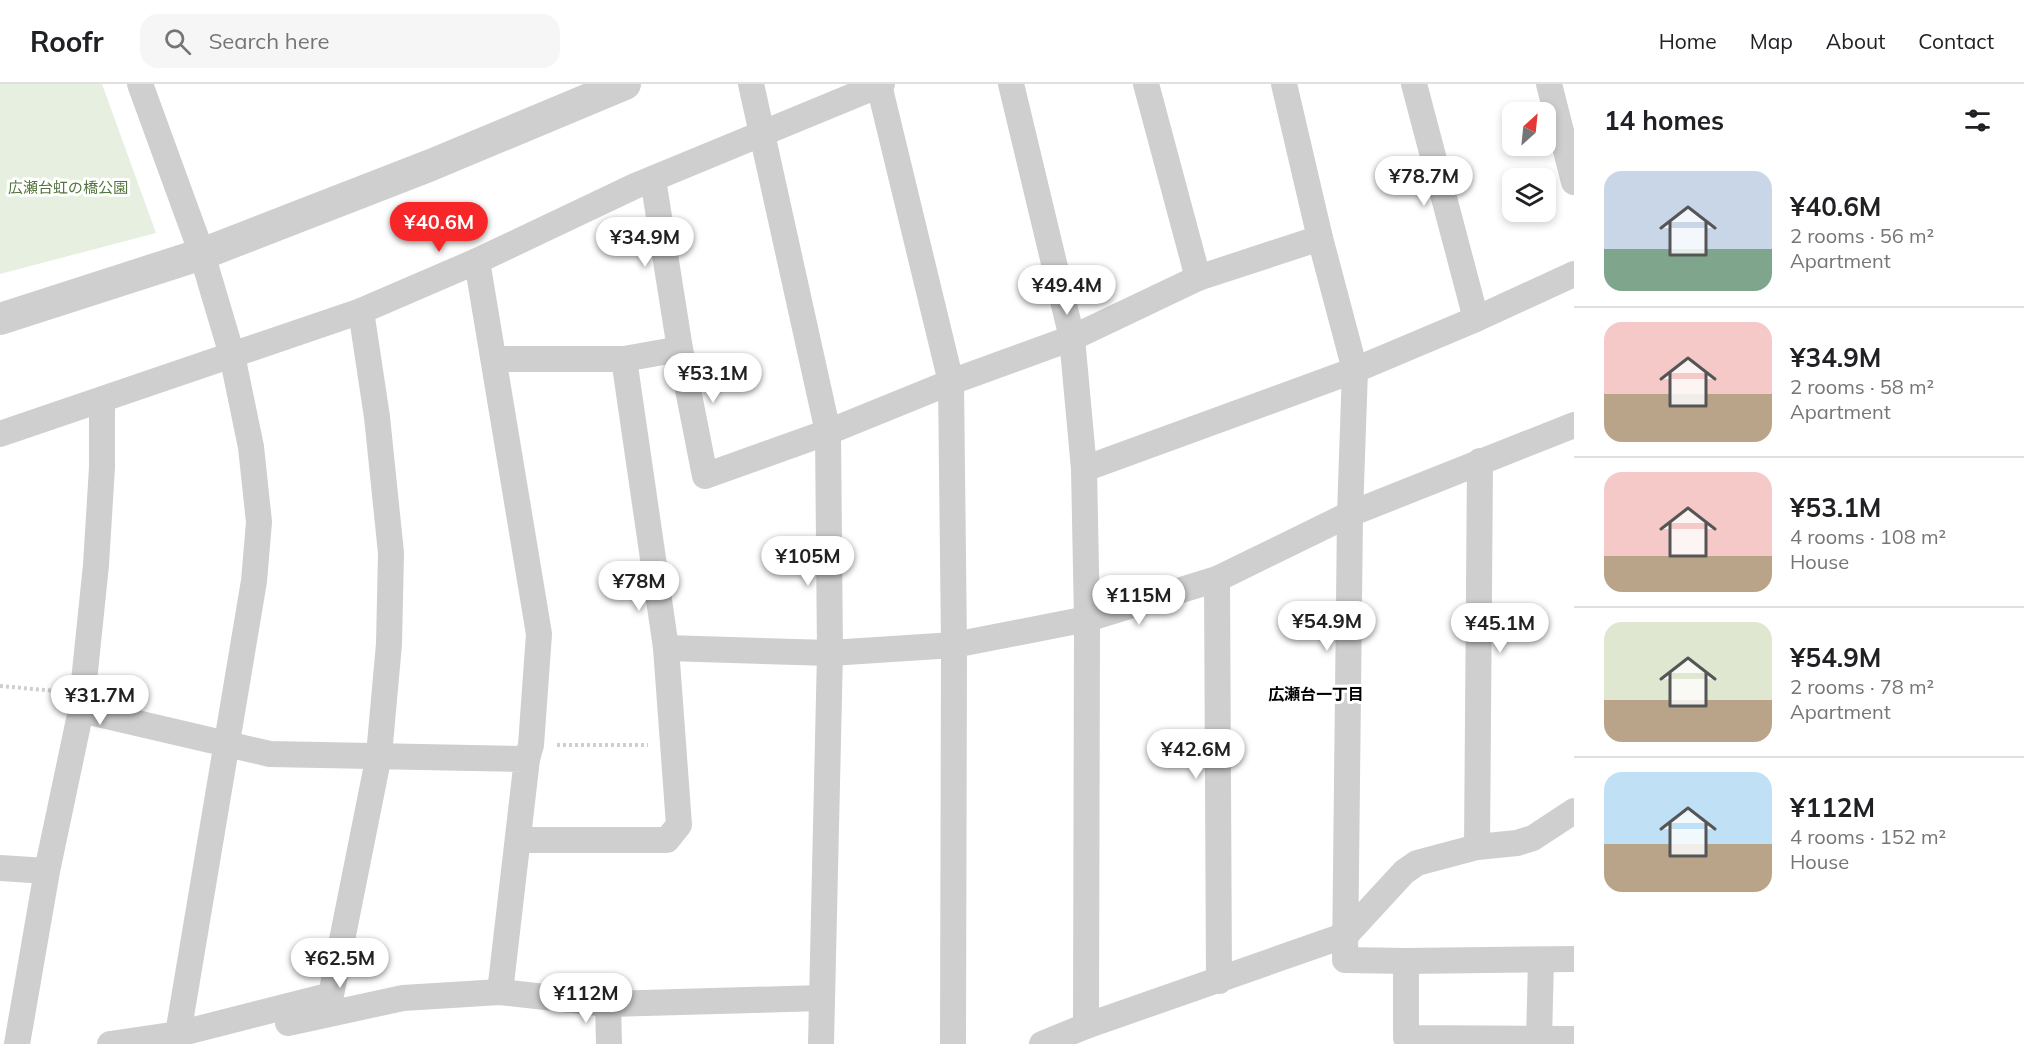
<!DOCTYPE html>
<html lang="en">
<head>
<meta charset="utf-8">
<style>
  body { margin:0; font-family:Mulish,"Noto Sans JP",sans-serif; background:#f6f6f6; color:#202124; height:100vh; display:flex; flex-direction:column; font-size:22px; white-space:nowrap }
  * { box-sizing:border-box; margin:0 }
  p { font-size:20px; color:#757577 }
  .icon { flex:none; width:33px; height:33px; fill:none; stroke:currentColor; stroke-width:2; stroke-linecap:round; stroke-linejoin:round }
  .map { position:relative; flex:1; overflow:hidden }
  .details { display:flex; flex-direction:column; background:#fff; width:450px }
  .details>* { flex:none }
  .needle { width:39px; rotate:27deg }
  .fabs { position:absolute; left:1502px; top:18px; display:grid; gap:12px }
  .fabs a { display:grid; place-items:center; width:54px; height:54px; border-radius:12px; background:#fff; box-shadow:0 3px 9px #0003; font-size:30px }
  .price { position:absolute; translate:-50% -51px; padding:0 14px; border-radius:21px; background:#fff; color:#222; font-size:20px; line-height:39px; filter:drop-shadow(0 2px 3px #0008) }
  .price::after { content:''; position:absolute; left:50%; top:36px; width:18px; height:14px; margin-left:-9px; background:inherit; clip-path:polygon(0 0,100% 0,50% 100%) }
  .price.on { background:#f72729; color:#fff }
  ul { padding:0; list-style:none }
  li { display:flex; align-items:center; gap:18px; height:150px; padding:0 30px }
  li+li { border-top:2px solid #e0e0e0 }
  li span { display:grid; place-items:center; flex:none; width:168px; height:120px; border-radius:18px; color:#555 }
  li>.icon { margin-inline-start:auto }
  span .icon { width:72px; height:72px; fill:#fffc; stroke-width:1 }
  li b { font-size:26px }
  h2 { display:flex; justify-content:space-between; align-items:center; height:72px; padding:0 30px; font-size:26px }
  header { display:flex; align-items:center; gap:36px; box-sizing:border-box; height:84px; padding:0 30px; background:#fff; border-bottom:2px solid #e0e0e0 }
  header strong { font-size:28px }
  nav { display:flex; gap:33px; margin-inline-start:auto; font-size:21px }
  .search { width:420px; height:54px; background:#f6f6f6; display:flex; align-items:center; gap:15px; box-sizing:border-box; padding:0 21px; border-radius:18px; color:#757577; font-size:22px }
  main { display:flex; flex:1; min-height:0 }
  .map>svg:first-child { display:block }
  .green { fill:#e7f0e0 }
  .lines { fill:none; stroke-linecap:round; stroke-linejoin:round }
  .path { stroke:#cfcfcf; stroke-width:4; stroke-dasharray:3 3; stroke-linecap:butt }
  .minor { stroke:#cfcfcf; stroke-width:26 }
  .tertiary { stroke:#cfcfcf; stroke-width:32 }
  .labels { text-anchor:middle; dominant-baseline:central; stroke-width:6; stroke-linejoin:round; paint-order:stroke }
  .park-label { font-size:15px; fill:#51743a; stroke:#fff }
  .neighbourhood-label { font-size:16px; font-weight:bold; fill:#000; stroke:#fff }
</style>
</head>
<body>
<header>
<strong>Roofr</strong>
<div class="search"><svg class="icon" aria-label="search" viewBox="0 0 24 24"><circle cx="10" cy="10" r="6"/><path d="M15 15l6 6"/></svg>Search here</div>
<nav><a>Home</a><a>Map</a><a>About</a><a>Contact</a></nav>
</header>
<main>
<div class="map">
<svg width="1574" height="960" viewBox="0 0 1574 960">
  <rect width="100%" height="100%" fill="#fff"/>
  <path class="green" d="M0 0H102L156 149 0 190Z"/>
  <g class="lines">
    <g class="path">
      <path d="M0 602 56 607"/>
      <path d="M557 661H648"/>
    </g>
    <g class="minor">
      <path d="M140 0 202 170 232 271 251 363 259 438 254 497 178 950"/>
      <path d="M751 0 828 348 830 569 821 960"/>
      <path d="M1011 0 1072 254 1084 385 1087 535 1086 942"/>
      <path d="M1146 0 1198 194"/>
      <path d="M1284 0 1320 154 1355 286 1350 430 1345 876 1406 877 1574 875"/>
      <path d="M1414 0 1476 235"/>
      <path d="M1549 0 1574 98"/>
      <path d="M879 1 951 298 954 561 953 960"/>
      <path d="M653 95 680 265"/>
      <path d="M477 177 539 550 531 661 527 675"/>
      <path d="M494 275H624L666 564 679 741 667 756H519"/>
      <path d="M624 275 680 265 705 392 828 348 951 298 1072 254 1198 194 1320 154"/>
      <path d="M0 350 361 227 477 177 635 102 882 0"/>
      <path d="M1084 385 1355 286 1476 235 1574 190"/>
      <path d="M1217 495 1219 897"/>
      <path d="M666 564 830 569 954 561 1087 535 1217 495 1350 430 1574 341"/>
      <path d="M81 626 270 670 527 675 500 908"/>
      <path d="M1477 763 1480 377"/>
      <path d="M0 784 47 787"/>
      <path d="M1406 877V954L1574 955"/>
      <path d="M608 920 609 960"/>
      <path d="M288 939 403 914 500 908 608 920 822 914"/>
      <path d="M1539 956 1541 876"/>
      <path d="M17 960 47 787 81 626 96 481 102 383V316"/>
      <path d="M110 960 178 950 331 911 379 671 389 560 391 469 377 333 361 227"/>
      <path d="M1042 960 1086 942 1346 851 1404 788 1417 779 1477 763 1517 759 1533 754 1574 727"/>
    </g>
    <path class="tertiary" d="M0 235 202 170 431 81 625 0"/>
  </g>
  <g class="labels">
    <g class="park-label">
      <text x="68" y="103">広瀬台虹の橋公園</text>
    </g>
    <g class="neighbourhood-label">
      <text x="1316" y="610">広瀬台一丁目</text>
    </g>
  </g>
</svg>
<div class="fabs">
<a><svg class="needle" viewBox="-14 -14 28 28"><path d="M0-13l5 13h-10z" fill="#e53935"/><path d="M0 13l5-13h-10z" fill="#757577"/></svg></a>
<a><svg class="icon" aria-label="layers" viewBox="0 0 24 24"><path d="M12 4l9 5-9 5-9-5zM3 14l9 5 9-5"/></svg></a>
</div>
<b class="price" style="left:1424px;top:123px">¥78.7M</b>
<b class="price on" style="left:439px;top:169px">¥40.6M</b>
<b class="price" style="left:645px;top:184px">¥34.9M</b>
<b class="price" style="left:1067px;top:232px">¥49.4M</b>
<b class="price" style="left:713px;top:320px">¥53.1M</b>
<b class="price" style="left:808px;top:503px">¥105M</b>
<b class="price" style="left:639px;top:528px">¥78M</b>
<b class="price" style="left:1139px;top:542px">¥115M</b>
<b class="price" style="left:1327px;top:568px">¥54.9M</b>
<b class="price" style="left:1500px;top:570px">¥45.1M</b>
<b class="price" style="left:100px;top:642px">¥31.7M</b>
<b class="price" style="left:1196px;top:696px">¥42.6M</b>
<b class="price" style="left:340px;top:905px">¥62.5M</b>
<b class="price" style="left:586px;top:940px">¥112M</b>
</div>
<section class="details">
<h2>14 homes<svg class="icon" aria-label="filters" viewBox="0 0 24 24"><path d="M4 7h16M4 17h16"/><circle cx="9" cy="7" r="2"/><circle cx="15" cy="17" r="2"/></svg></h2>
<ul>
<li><span style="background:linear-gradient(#c9d6e8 65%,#7fa58c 0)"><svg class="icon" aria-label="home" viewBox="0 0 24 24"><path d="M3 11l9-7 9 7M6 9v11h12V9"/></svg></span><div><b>¥40.6M</b><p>2 rooms · 56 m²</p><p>Apartment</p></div></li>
<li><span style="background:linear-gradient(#f6c9c9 60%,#b9a48a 0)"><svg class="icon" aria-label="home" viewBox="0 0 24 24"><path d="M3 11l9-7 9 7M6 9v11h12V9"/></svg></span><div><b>¥34.9M</b><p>2 rooms · 58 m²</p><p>Apartment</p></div></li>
<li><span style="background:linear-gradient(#f6c9c9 70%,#b9a48a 0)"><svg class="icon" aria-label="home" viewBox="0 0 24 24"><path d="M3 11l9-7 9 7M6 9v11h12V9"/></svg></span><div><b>¥53.1M</b><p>4 rooms · 108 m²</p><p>House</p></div></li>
<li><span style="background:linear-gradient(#dfe7d0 65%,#b9a48a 0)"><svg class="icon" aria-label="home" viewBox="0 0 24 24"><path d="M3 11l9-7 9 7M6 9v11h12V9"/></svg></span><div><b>¥54.9M</b><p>2 rooms · 78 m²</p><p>Apartment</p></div></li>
<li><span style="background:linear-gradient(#bfe0f5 60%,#b9a48a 0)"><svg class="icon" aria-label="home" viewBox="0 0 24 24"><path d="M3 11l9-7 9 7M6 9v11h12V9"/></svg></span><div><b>¥112M</b><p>4 rooms · 152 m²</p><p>House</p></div></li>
</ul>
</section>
</main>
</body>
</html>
